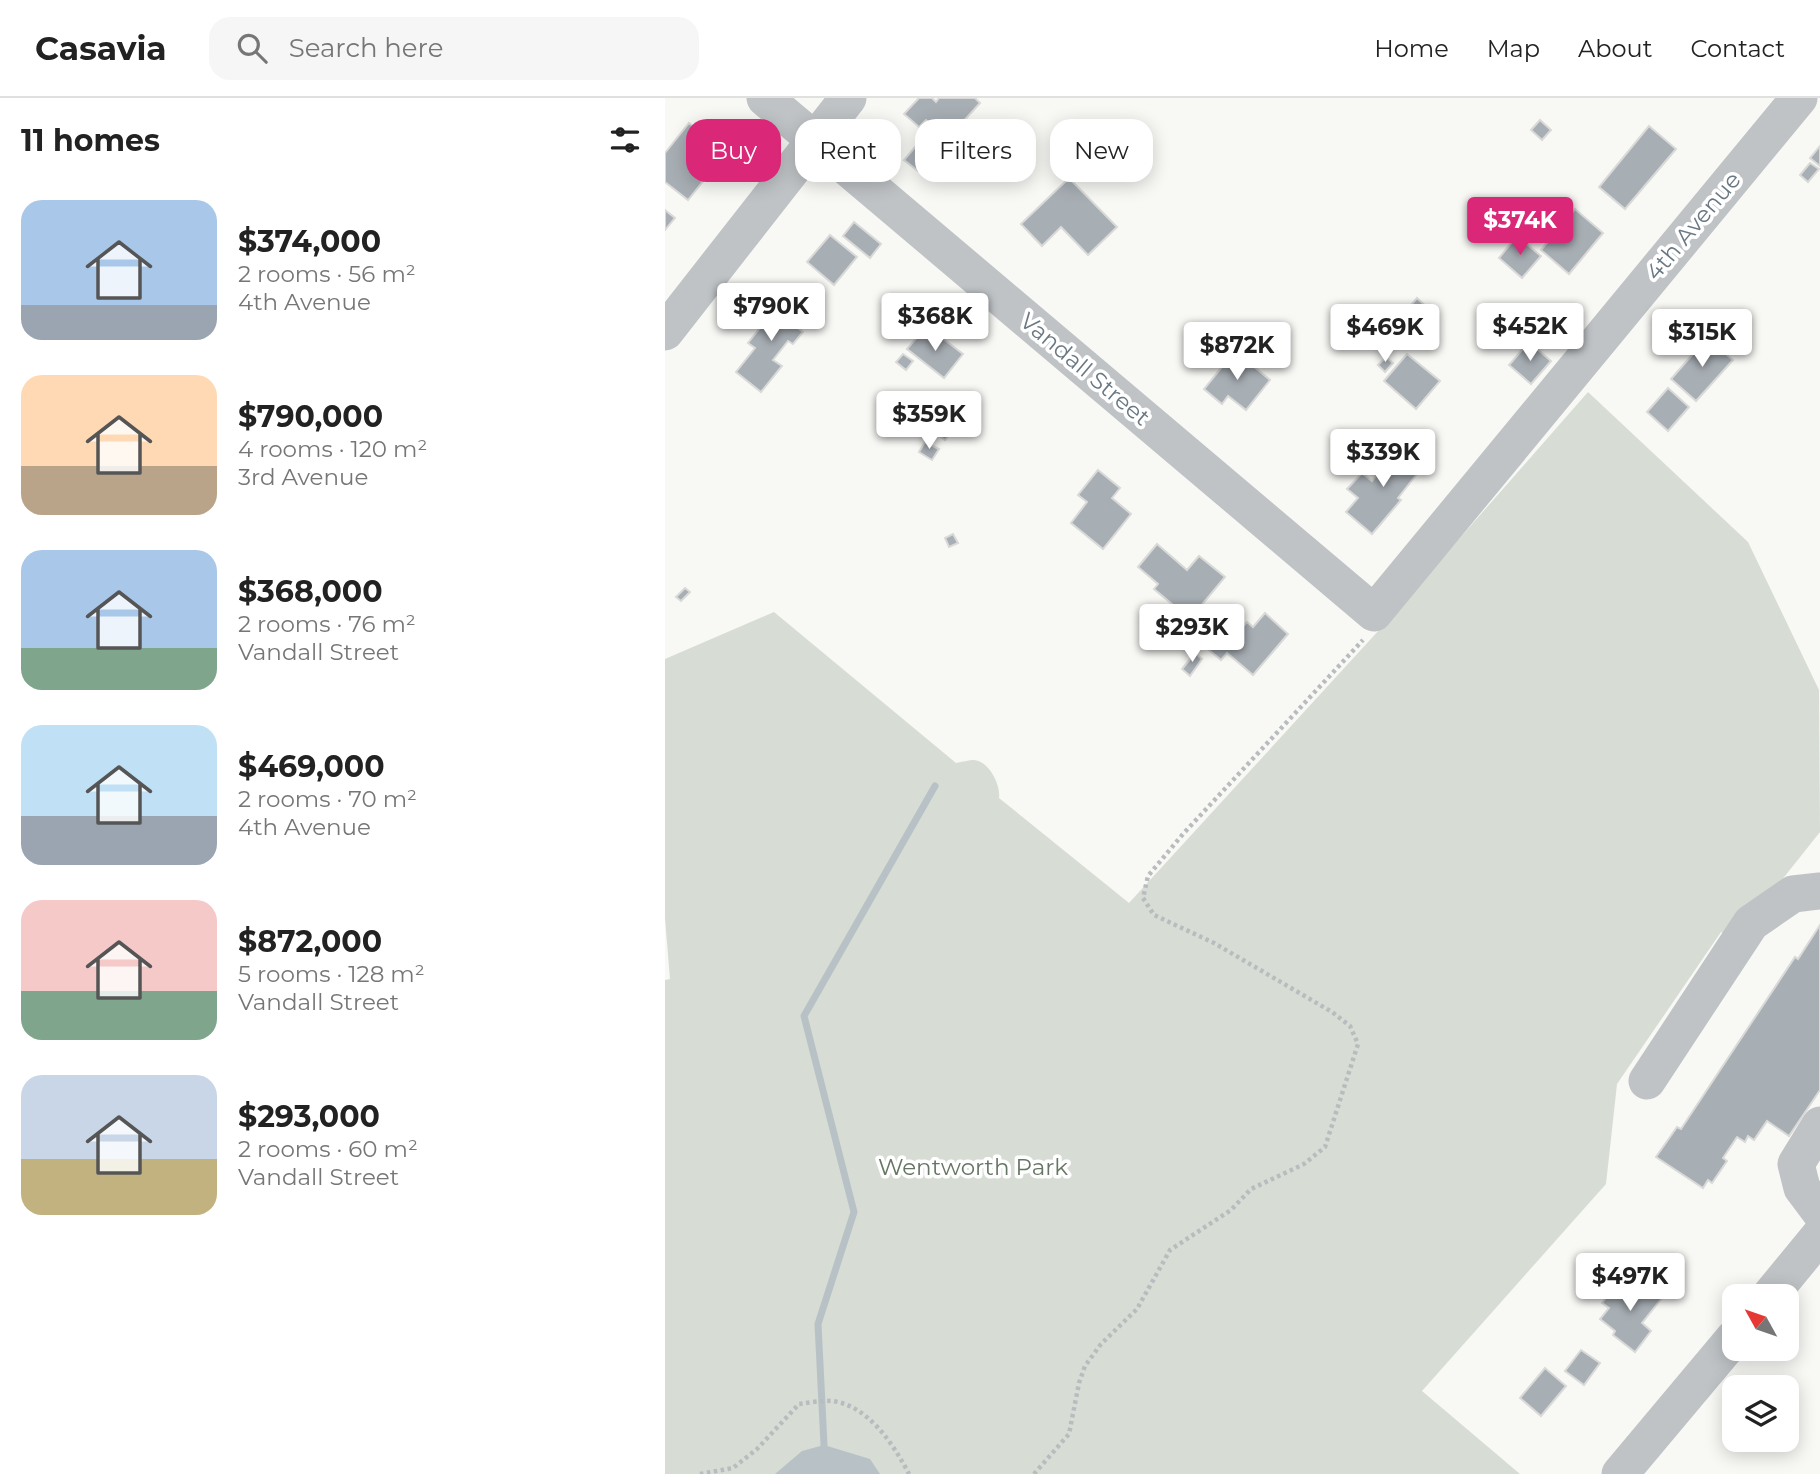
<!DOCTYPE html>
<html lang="en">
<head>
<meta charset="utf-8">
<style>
  body { margin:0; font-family:Montserrat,sans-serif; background:#f6f6f6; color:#222; height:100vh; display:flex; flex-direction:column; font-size:26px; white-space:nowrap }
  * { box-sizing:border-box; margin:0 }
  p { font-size:23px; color:#767676 }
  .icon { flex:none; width:38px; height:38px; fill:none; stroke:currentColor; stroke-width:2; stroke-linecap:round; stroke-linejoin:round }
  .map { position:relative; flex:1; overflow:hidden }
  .details { display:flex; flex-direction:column; background:#fff; width:665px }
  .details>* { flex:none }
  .banner { position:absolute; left:21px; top:21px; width:665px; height:63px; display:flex; gap:14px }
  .needle { width:46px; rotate:310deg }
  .buttons { position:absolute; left:1057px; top:1186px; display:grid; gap:14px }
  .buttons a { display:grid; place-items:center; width:77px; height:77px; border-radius:14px; background:#fff; box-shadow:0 4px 18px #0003; font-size:35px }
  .price { position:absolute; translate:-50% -60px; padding:0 16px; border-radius:7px; background:#fff; color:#222; font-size:23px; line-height:46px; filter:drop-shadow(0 2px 4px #0008) }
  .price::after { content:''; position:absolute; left:50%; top:42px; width:21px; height:16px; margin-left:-10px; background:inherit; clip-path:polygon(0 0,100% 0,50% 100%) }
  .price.active { background:#db2777; color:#fff }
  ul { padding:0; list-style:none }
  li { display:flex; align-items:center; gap:21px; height:175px; padding:0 21px }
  li span { display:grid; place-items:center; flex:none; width:196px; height:140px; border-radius:21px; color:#555 }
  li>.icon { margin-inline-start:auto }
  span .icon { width:84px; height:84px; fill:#fffc; stroke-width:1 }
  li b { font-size:30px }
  h2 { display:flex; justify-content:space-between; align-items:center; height:84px; padding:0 21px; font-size:30px }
  .tag { padding:0 24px; border-radius:21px; background:#fff; box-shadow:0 4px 18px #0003; font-size:24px; line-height:63px }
  .tag.active { background:#db2777; color:#fff }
  header { display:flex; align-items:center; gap:42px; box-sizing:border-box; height:98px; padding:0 35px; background:#fff; border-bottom:2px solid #e0e0e0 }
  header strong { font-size:33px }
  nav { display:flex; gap:38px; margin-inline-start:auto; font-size:24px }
  .search { width:490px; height:63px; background:#f6f6f6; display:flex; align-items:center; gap:18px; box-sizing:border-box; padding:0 24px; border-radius:21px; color:#767676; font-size:26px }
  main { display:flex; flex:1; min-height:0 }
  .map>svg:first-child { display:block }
  .green { fill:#d7dcd5 }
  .water { fill:#b8c2c6 }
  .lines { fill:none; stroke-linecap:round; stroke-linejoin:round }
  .stream { stroke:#b8c2c6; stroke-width:7 }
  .building { fill:#a7aeb4; stroke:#d9d9d8; stroke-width:2 }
  .path { stroke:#b9bcbe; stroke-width:4.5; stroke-dasharray:3.5 3.5; stroke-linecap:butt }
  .minor { stroke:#bfc3c6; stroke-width:37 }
  .labels { text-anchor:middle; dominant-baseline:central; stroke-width:7; stroke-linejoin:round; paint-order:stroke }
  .street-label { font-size:23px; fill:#6a7883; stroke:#fff }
  .park-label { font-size:23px; fill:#677664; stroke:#fff }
</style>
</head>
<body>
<header>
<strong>Casavia</strong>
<div class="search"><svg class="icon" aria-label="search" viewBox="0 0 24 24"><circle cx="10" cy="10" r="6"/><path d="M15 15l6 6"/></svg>Search here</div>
<nav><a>Home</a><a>Map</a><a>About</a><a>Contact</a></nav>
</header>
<main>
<section class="details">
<h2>11 homes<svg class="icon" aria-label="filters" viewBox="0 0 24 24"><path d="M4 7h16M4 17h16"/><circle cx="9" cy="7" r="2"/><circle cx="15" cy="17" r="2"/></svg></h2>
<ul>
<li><span style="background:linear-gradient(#a9c7e8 75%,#9aa5b1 0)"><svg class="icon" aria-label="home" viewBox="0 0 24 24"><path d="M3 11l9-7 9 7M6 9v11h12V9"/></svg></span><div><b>$374,000</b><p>2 rooms · 56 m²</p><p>4th Avenue</p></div></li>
<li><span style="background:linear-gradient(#ffd9b3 65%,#b9a48a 0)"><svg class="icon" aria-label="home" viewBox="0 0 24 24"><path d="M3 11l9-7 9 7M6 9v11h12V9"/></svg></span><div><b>$790,000</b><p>4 rooms · 120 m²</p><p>3rd Avenue</p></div></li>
<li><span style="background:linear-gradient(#a9c7e8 70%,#7fa58c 0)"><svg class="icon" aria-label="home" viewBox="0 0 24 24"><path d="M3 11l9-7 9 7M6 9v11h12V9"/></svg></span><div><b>$368,000</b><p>2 rooms · 76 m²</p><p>Vandall Street</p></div></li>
<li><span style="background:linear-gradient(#bfe0f5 65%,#9aa5b1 0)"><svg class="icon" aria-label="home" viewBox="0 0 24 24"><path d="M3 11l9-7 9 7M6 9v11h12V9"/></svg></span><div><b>$469,000</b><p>2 rooms · 70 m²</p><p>4th Avenue</p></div></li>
<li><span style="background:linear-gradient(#f6c9c9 65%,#7fa58c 0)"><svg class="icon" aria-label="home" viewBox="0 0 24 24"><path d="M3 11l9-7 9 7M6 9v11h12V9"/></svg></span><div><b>$872,000</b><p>5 rooms · 128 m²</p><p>Vandall Street</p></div></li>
<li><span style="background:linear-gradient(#c9d6e8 60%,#c2b280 0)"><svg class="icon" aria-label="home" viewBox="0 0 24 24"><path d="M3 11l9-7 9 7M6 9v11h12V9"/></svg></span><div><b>$293,000</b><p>2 rooms · 60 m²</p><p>Vandall Street</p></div></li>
</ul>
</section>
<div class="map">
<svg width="1155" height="1376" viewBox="0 0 1155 1376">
  <rect width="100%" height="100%" fill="#f8f8f5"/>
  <path class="green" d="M923 294 1083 444 1154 592 1155 734 1069 842 1056 834 952 986 941 1086 757 1293 855 1376H0V882L5 881 0 820V561L109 514 291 665C297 664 304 662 309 662 324 663 336 687 334 700L464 805 715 531Z"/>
  <path class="water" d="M159 1347 205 1361 215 1376H110L137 1353Z"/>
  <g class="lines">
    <path class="stream" d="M159 1347 153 1226 189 1114 139 918 270 688"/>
  </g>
  <g class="building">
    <path d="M254 0H267L271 4 274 0H310L315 5 296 26 293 23 279 38 261 22 254 29 239 16Z"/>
    <path d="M875 22 886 32 877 42 866 32Z"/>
    <path d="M24 25 47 44 29 66 43 77 23 102 0 84V55Z"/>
    <path d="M984 28 1011 51 960 111 934 89Z"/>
    <path d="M256 42 278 60 262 80 239 62Z"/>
    <path d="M1155 48V68L1145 60Z"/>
    <path d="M1145 65 1154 71 1143 84 1135 77Z"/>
    <path d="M404 80 452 129 423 157 396 129 377 148 356 126Z"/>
    <path d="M910 111 938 135 904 176 876 152Z"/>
    <path d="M0 112 10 120 0 132Z"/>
    <path d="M189 124 216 146 205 160 178 138Z"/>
    <path d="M165 137 192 159 169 187 142 164Z"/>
    <path d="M852 138 876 158 857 180 834 160Z"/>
    <path d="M113 198 141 220 133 230 138 234 128 246 123 243 108 262 117 268 96 294 71 274 90 250 83 245 101 222 96 219Z"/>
    <path d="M752 200 766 213 736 248 722 235Z"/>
    <path d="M259 231 269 239 272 236 298 256 279 280 242 251Z"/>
    <path d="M1042 240 1068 262 1031 303 1006 281Z"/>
    <path d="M864 244 886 263 866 286 844 267Z"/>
    <path d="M570 253 605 282 581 312 563 298 557 306 539 291Z"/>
    <path d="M238 256 248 263 241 272 231 264Z"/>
    <path d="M742 256 775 283 751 311 719 283Z"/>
    <path d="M721 259 728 265 720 274 713 267Z"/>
    <path d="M1003 290 1024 309 1003 333 982 314Z"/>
    <path d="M274 299 298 318 280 342 255 324Z"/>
    <path d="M260 344 274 351 267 362 254 354Z"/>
    <path d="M735 346 759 367 733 400 736 402 707 436 681 414 693 400 682 391 697 375 707 383Z"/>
    <path d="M433 372 455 390 447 400 466 416 438 451 406 425 422 404 413 397Z"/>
    <path d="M288 436 293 445 284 449 280 440Z"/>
    <path d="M492 446 522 472 534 458 560 479 525 521 489 491 493 486 473 469Z"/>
    <path d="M20 490 25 494 16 503 11 499Z"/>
    <path d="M486 513 495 521 487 530 478 522Z"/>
    <path d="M600 515 623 536 588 577 562 555 556 562 537 546 558 522 572 535 582 524 588 529Z"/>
    <path d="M530 555 537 561 525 578 517 571Z"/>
    <path d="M1155 827V992L1124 1038 1102 1023 1089 1042 1083 1038 1080 1044 1072 1039 1058 1060 1062 1063 1047 1085 1043 1082 1038 1090 991 1059 1012 1029 1016 1031 1130 859 1133 861Z"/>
    <path d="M970 1179 997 1200 977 1225 986 1233 970 1254 948 1237 950 1233 935 1221 944 1210 937 1205 949 1189 957 1196Z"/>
    <path d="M916 1252 935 1265 919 1287 900 1273Z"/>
    <path d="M880 1270 901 1288 876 1318 855 1300Z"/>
  </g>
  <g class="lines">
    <g class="path">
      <path d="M35 1376 68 1370 92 1351 134 1306C144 1305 156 1302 167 1303 203 1307 229 1347 244 1376"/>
      <path d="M369 1376 404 1336 414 1285 420 1268 436 1246 472 1211 505 1152 566 1112 586 1091 639 1066 660 1049 693 946 685 928 667 914 549 845 489 817 478 800 483 778 518 736 698 542"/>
    </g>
    <g class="minor">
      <path d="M100 0 709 515 1134 0"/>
      <path d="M0 234 183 0"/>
      <path d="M982 983 1086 825 1128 796 1155 793"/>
      <path d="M1155 1027 1131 1066 1137 1090 1155 1114"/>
      <path d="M1104 1199 1155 1137"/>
      <path d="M955 1376 1069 1240"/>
    </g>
  </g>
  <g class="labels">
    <g class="street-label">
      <text transform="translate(1028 128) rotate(-50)">4th Avenue</text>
      <text transform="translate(420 271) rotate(40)">Vandall Street</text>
    </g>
    <g class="park-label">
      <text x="308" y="1069">Wentworth Park</text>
    </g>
  </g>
</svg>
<div class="buttons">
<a><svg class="needle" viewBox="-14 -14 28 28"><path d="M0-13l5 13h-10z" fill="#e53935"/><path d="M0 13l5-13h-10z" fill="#767676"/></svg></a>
<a><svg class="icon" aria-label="layers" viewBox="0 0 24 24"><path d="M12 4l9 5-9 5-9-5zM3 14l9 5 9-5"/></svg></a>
</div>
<b class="price active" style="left:855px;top:159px">$374K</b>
<b class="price" style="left:106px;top:245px">$790K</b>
<b class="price" style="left:270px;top:255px">$368K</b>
<b class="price" style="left:865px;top:265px">$452K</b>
<b class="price" style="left:720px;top:266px">$469K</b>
<b class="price" style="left:1037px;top:271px">$315K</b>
<b class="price" style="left:572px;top:284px">$872K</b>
<b class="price" style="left:264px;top:353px">$359K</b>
<b class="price" style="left:718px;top:391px">$339K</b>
<b class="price" style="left:527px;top:566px">$293K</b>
<b class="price" style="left:965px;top:1215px">$497K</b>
<div class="banner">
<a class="tag active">Buy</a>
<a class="tag">Rent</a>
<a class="tag">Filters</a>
<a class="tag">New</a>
</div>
</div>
</main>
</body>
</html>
